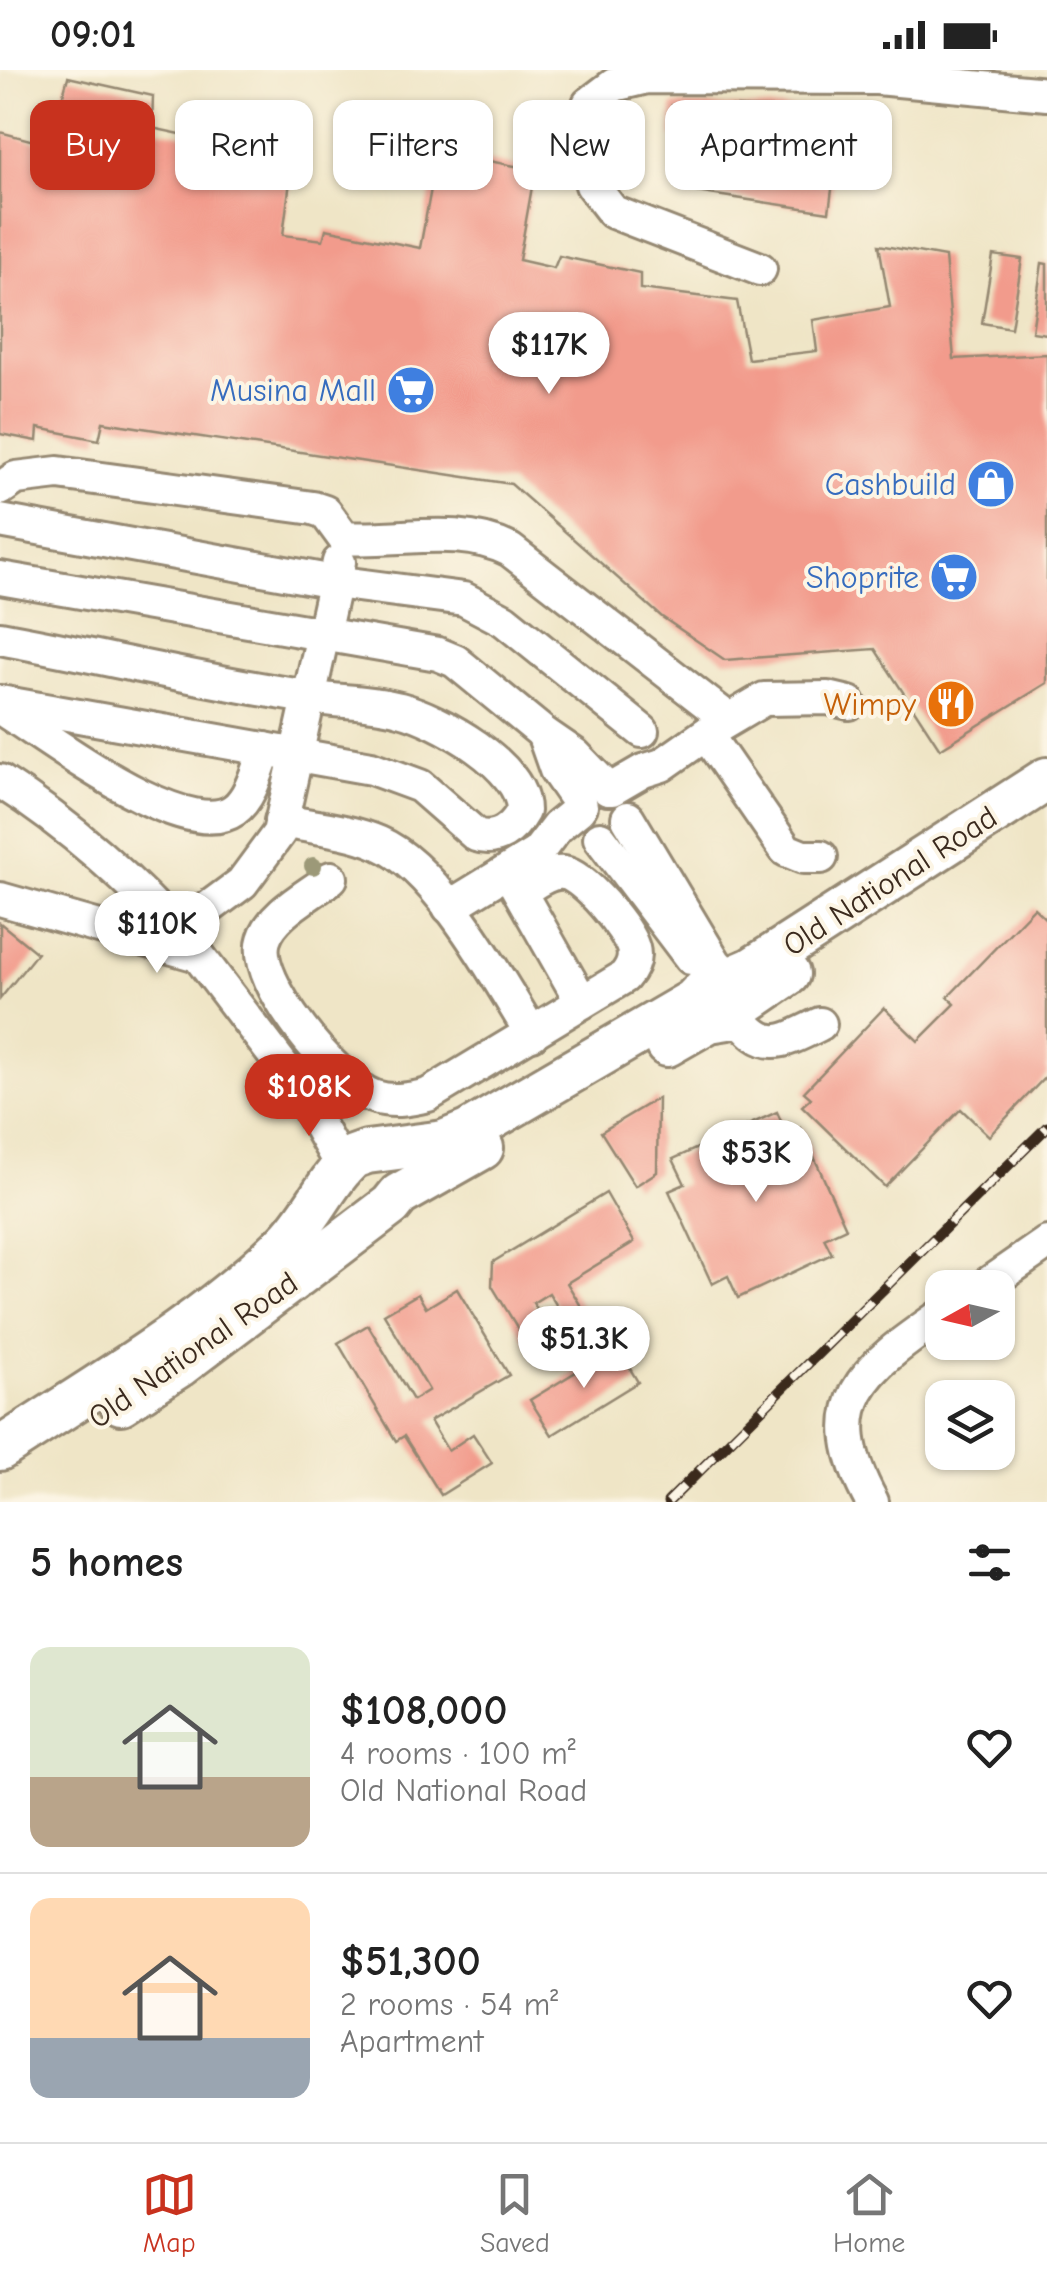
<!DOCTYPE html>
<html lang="en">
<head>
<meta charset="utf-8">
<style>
  body { margin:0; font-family:"Comic Neue",sans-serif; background:#f6f6f6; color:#222; height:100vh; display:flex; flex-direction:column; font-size:38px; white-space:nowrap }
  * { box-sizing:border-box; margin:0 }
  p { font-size:32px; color:#767676 }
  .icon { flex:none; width:55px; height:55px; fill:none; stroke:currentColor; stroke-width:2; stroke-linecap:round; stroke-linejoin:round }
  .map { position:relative; height:1432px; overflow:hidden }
  .sheet { display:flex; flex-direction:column; background:#fff; flex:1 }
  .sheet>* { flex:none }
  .hud { position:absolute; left:30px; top:30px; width:988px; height:90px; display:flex; gap:20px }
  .needle { width:65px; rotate:262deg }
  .tools { position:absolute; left:925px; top:1200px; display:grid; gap:20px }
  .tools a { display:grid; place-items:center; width:90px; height:90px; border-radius:20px; background:#fff; box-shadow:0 2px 8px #0004; font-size:50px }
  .price { position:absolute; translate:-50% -85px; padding:0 22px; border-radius:35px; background:#fff; color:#222; font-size:32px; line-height:65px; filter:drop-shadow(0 2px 5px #0008) }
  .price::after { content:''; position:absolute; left:50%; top:60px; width:30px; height:22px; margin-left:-15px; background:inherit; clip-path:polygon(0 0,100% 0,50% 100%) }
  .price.on { background:#c8321e; color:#fff }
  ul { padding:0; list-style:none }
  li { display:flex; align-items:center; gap:30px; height:250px; padding:0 30px }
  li+li { border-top:2px solid #e0e0e0 }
  li span { display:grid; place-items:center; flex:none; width:280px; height:200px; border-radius:20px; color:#555 }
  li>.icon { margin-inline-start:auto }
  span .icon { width:120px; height:120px; fill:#fffc; stroke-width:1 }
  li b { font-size:42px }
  h2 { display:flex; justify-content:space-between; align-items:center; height:120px; padding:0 30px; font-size:42px }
  .tag { padding:0 35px; border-radius:20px; background:#fff; box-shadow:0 2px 8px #0004; font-size:35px; line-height:90px }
  .tag.on { background:#c8321e; color:#fff }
  .status { display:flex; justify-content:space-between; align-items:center; height:70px; padding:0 50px; background:#fff; direction:ltr }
  .status svg { height:28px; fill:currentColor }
  .dock { display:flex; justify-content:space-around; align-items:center; height:140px; border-top:2px solid #e0e0e0; background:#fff; font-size:28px; color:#767676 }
  .dock a { display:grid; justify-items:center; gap:5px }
  .dock .on { color:#c8321e }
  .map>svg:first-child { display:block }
  .building { fill:#f29b8c }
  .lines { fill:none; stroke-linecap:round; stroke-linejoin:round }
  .minor-casing { stroke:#958872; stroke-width:38 }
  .major-casing { stroke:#958872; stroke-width:48 }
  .minor { stroke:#fff; stroke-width:32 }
  .major { stroke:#fff; stroke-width:42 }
  .rail-casing { stroke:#3b2a1e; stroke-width:11 }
  .rail { stroke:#fcf5e5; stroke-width:8; stroke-dasharray:22; stroke-linecap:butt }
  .tree { fill:#9c9978 }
  .labels { text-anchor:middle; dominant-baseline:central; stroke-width:8; stroke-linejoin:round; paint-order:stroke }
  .shop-label { font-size:32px; fill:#366cbe; stroke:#fcf5e5; text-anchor:end }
  .food-label { font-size:32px; fill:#c56008; stroke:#fcf5e5; text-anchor:end }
  .street-label { font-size:32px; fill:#3b2a1e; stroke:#fcf5e5 }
</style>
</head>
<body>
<div class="status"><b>09:01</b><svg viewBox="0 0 49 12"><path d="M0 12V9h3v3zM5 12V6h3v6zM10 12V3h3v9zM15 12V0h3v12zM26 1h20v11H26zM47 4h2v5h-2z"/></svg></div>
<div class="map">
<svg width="1047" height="1432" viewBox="0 0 1047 1432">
  <rect width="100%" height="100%" fill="#fcf5e5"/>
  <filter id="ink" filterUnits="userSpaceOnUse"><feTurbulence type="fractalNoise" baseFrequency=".01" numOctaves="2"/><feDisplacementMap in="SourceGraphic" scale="20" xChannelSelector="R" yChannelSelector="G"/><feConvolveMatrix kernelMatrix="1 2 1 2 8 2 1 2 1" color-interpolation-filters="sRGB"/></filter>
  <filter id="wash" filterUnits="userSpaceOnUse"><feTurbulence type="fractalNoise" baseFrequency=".0048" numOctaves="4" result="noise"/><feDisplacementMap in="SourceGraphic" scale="40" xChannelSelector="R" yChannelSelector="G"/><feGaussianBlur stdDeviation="2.25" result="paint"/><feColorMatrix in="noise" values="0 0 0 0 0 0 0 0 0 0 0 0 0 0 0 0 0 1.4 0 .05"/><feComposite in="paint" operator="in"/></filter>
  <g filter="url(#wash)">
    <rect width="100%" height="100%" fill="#efe5c6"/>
    <g id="blocks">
      <g class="building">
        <path d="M68 7 153 26 152 58 293 88 283 165 323 170 326 159 420 178 438 81 535 100 519 190 554 198 559 186 640 203V219L737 231 748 289 817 281 813 250 890 237 879 175 945 187 954 289 1047 284V613L940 679 875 579 725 590 662 547 511 414 103 352 99 370 38 358 37 371 0 364V62L49 75Z"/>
        <path d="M672 35 809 39 808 72 671 67Z"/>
        <path d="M700 93 833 112 829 142 696 122Z"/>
        <path d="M993 185 1022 189 1011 258 982 253Z"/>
        <path d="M1042 193 1047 194V264L1032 262Z"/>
        <path d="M1034 838 1047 850V1005L989 1066 961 1039 885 1117 802 1036 811 1028 804 1022 884 938 918 971 955 934 948 927Z"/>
        <path d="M0 853 37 883 0 929Z"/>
        <path d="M658 1028 657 1102 635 1116 601 1062Z"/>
        <path d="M777 1042 787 1065 801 1058 846 1158 824 1168 832 1184 738 1228 728 1206 712 1214 669 1121 685 1114 673 1089Z"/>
        <path d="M606 1123 634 1172 567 1213 599 1266 582 1277 549 1223 533 1233 558 1276 537 1290 492 1216 493 1192Z"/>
        <path d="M457 1219 509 1305 430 1351 448 1381 473 1364 492 1393 441 1425 404 1366 396 1371 338 1273 368 1255 413 1330 429 1320 384 1244 418 1224 426 1238Z"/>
        <path d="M617 1277 638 1312 552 1365 530 1330Z"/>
      </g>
    </g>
  </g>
  <g filter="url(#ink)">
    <use href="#blocks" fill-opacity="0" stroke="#958872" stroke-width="2.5"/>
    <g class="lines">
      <g class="minor-casing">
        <g id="minor">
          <path d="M760 199 613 142 592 115 580 69 589 34 614 15 647 7 877 8 1047 24"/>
          <path d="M0 419 16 408 58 403 313 438 325 442 344 468C399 472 459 454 510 480L728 649"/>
          <path d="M0 451 334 512 464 529 504 550 642 661"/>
          <path d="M0 508 438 584 455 591 543 663 575 685 608 719"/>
          <path d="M0 568C103 587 206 612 309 627 339 632 371 631 400 639 439 649 524 696 523 741 513 759 497 772 476 765L420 716 371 698 0 632"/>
          <path d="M0 638C44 664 185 775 234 740 251 728 258 698 265 679"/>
          <path d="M710 661 764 629 828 628 849 633"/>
          <path d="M543 663 556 700 581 736"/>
          <path d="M0 711C72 757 135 813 192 878"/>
          <path d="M612 719 643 701 662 695 706 664 786 780 803 787H821"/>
          <path d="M628 748 715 893 729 908"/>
          <path d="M281 751C313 757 349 760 379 773 439 799 498 909 532 964"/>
          <path d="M600 768 691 888"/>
          <path d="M510 805 582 932"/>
          <path d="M331 808C310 825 272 843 264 870 251 910 338 1015 375 1027 393 1033 411 1029 428 1025L624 907C631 899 636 889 633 878 627 858 584 806 564 803 548 801 533 814 520 822"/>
          <path d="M0 829 198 885 294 1011 343 1099"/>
          <path d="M449 837 537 783 557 757 579 739"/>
          <path d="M177 861 242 813 279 763 339 492"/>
          <path d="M737 944C764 983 780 974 820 954"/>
          <path d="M982 1218 1047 1173"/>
          <path d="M872 1432C817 1332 864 1299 942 1245"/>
        </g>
      </g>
      <g class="major-casing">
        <g id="major">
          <path d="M667 975 709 951 734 947 744 934 788 904"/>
          <path d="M121 1333 180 1295 391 1135 399 1125 482 1078"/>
          <path d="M0 1379C97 1315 204 1254 287 1172 312 1147 327 1110 353 1087L367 1082 444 1072 468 1062 693 931 713 910 731 908 752 899 1047 709"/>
        </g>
      </g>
      <use href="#minor" class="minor"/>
      <use href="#major" class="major"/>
      <g class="rail-casing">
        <path id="rail" d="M668 1432 1047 1057"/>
      </g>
      <use href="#rail" class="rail"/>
    </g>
    <circle class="tree" cx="313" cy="796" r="9"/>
  </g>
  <defs>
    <g id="supermarket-disc" transform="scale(2.5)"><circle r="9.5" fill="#3f7fe0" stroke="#fcf5e5"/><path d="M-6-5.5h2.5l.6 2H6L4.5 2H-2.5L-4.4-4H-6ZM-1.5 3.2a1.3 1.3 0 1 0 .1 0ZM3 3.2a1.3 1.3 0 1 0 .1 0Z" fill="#fff"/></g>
    <g id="shop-disc" transform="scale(2.5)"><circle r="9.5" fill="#3f7fe0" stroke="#fcf5e5"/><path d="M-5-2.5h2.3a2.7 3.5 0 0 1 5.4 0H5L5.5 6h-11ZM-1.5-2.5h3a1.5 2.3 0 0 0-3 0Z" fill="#fff"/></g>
    <g id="restaurant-disc" transform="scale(2.5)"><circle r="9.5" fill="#e8710a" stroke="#fcf5e5"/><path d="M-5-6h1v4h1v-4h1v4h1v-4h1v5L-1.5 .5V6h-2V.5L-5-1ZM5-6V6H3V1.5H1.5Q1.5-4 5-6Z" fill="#fff"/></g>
  </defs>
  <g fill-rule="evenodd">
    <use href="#supermarket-disc" x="411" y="320"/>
    <use href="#shop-disc" x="991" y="414"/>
    <use href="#supermarket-disc" x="954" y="507"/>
    <use href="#restaurant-disc" x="951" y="634"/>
  </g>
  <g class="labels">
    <g class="shop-label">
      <text x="376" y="320">Musina Mall</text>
      <text x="956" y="414">Cashbuild</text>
      <text x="919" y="507">Shoprite</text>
    </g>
    <g class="food-label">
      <text x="916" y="634">Wimpy</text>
    </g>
    <g class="street-label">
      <text transform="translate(890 811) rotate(-33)">Old National Road</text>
      <text transform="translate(193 1280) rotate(-35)">Old National Road</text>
    </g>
  </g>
</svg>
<div class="tools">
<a><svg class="needle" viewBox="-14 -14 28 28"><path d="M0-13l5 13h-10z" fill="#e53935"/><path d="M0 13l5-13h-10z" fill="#767676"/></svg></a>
<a><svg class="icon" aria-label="layers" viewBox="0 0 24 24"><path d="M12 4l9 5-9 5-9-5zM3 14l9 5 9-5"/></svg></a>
</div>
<b class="price" style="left:549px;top:327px">$117K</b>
<b class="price" style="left:157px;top:906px">$110K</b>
<b class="price on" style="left:309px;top:1069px">$108K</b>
<b class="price" style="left:756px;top:1135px">$53K</b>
<b class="price" style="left:584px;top:1321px">$51.3K</b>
<div class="hud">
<a class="tag on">Buy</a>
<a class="tag">Rent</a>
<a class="tag">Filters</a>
<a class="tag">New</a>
<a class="tag">Apartment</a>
</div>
</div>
<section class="sheet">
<h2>5 homes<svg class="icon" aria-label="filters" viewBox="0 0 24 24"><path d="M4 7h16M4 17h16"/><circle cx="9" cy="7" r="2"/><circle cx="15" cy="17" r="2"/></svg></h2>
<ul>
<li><span style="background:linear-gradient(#dfe7d0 65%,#b9a48a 0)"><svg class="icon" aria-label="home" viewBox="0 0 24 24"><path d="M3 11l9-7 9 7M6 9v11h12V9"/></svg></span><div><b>$108,000</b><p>4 rooms · 100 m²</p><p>Old National Road</p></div><svg class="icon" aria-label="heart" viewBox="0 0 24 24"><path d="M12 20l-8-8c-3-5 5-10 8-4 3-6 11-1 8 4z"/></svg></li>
<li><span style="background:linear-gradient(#ffd9b3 70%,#9aa5b1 0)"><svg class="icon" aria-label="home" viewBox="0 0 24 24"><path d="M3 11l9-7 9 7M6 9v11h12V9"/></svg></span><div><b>$51,300</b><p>2 rooms · 54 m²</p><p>Apartment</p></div><svg class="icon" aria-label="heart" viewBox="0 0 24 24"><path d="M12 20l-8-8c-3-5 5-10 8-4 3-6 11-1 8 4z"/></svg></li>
</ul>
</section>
<nav class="dock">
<a class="on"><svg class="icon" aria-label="map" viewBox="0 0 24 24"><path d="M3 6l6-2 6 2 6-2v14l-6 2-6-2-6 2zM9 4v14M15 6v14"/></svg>Map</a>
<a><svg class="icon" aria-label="saved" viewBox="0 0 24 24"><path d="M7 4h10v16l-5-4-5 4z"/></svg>Saved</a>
<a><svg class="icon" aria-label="home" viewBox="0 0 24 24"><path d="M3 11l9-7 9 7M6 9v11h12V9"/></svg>Home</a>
</nav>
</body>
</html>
